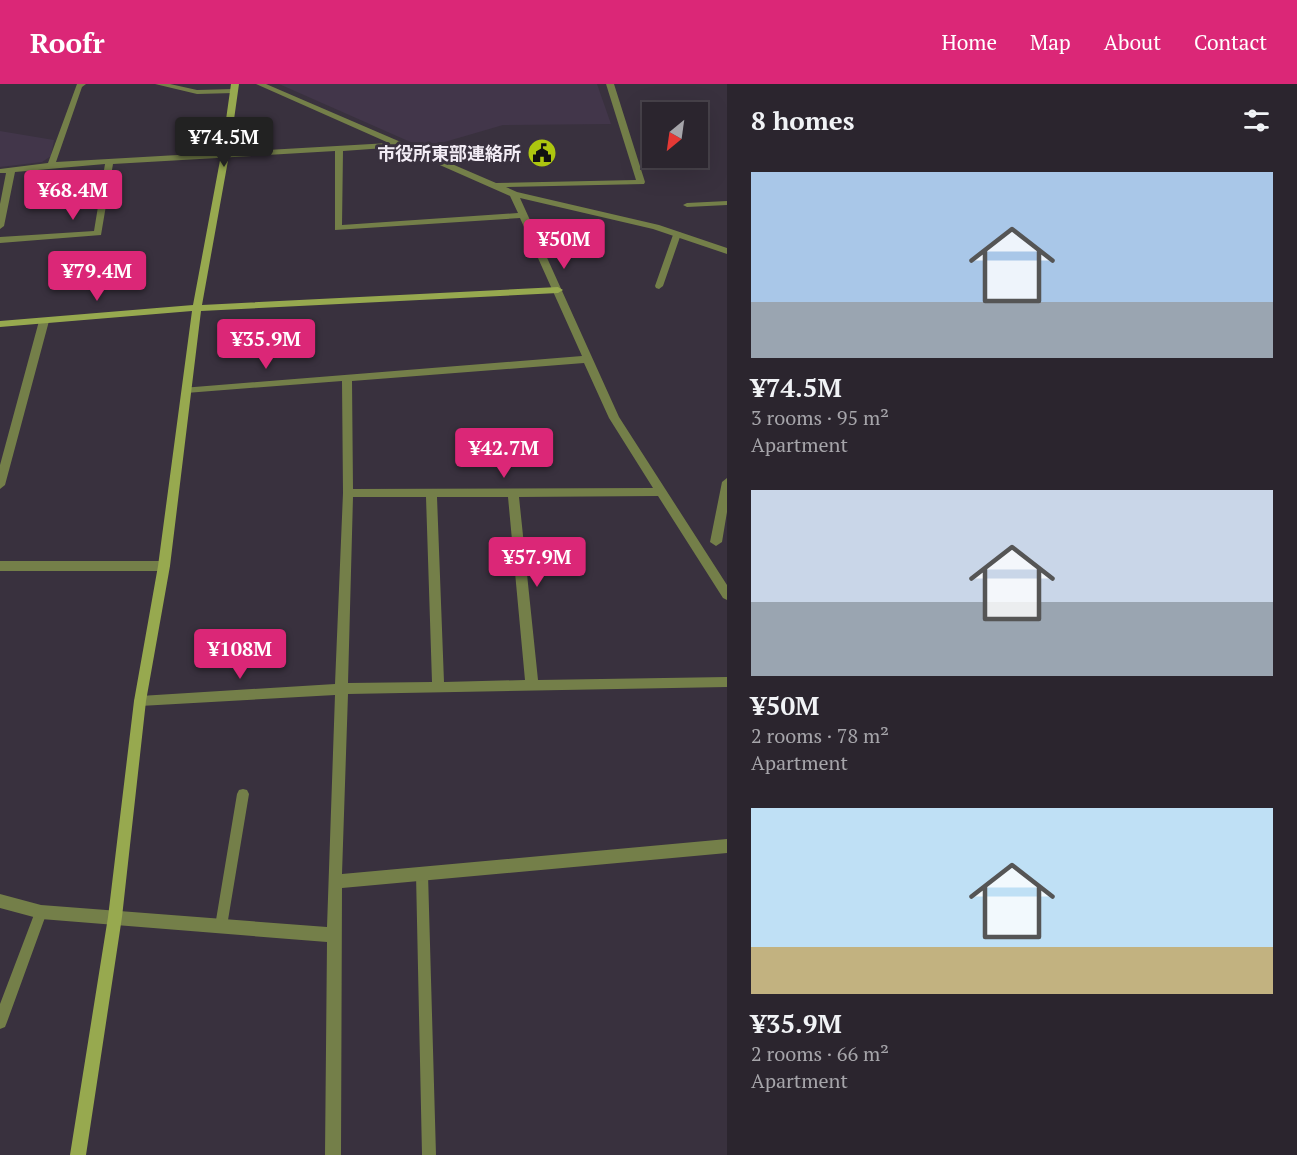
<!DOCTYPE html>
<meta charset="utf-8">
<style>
body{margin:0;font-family:"PT Serif","Noto Sans JP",serif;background:#332d36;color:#f1f3f6;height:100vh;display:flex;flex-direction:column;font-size:22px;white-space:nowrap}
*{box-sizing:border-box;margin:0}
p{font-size:20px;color:#a6a5aa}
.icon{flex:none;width:33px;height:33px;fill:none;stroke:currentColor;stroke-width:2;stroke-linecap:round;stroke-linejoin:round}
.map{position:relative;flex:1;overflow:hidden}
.panel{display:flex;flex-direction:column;background:#2b252e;width:570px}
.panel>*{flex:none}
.needle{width:39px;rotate:209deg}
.controls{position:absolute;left:642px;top:18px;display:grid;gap:12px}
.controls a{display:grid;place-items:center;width:66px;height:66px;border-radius:0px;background:#2b252e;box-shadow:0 6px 24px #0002,0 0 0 2px #47424a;font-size:30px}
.price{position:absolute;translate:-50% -51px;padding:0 14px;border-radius:6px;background:#db2777;color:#fff;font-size:20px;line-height:39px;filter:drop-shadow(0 2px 3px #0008)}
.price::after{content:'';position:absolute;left:50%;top:36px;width:18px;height:14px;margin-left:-9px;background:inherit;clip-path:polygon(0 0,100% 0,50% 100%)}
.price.current{background:#222;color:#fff}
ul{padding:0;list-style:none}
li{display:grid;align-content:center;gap:12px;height:318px;padding:0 24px}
li span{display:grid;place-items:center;height:186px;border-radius:0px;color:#555}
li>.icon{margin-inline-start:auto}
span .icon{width:108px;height:108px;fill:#fffc;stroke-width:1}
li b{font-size:26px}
h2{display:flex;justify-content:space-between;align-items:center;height:72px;padding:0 24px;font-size:26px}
header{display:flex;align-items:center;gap:36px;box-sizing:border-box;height:84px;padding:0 30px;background:#db2777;color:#fff}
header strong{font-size:28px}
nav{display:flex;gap:33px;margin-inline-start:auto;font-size:21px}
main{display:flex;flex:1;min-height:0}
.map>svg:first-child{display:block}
.built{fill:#42364a}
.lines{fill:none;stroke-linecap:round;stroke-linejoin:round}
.lane{fill:#747f49;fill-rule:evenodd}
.street{fill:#747f49;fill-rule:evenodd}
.secondary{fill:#97a94f;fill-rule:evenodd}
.labels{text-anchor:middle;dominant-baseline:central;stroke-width:6;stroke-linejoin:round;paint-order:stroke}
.far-poi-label{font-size:18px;font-weight:bold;fill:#f2ecf5;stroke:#39313e;text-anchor:end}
</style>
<header>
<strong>Roofr</strong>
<nav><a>Home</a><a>Map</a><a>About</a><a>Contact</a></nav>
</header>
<main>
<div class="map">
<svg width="727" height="1071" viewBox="0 0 727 1071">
<rect width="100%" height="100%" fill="#39313e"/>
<path class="built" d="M279 0H597L611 40 503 41 424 64Z
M0 47 54 56 51 72 42 78 0 83Z"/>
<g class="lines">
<path class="lane" d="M727 117V121L687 123 683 121 687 119Z
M674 148H680L681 150 663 202 659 205 656 204 655 202Z
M243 705 247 706 249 710 227 842 225 846 221 848 217 846 215 842 237 710 239 706Z
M422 784 426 786 428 790 436 1071H422L416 790 418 786Z
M41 822 45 824 47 828 7 938 5 943 0 945V920L35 828 37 824Z"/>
<path class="street" d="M77 0H86L82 3 56 78 389 59 256 0H266L496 99 636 96 606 0H614L645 98 644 100 506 103 517 108 659 141 727 164V170L653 145 520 114 619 333 727 501V516L723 514 658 412 519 413 538 596 727 593V603L348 610 342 790 727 755V769L342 804 341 1071H325L327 858 41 835 0 824V810L41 821 327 843 335 611 140 622 136 621 134 617 136 613 140 612 335 600 343 409 342 297 186 309 182 308V304L582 272 520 134 335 146V67L113 80 101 151 0 159V153L94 147 105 80 15 88 4 142 0 145V120L6 89H0V85L48 79ZM399 63 510 112 518 129 342 141 343 67ZM584 279 609 334 653 404 353 405 352 297ZM353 413H426L432 598 348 599ZM437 413H508L525 596 444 598Z
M155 0H170L197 6 234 5 238 7 234 9 197 10Z
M44 234 49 237 5 401 0 405V381L39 237Z
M727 394V428L722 458 716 462 710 458 722 398Z
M0 477H164L170 482 164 487H0Z"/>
<path class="secondary" d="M231 0H239L229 71 202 221 558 203 563 206 558 209 201 227 170 482 146 617 122 833 86 1071H70L108 833 134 617 158 482 192 227 0 243V237L193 221 221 71Z"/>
</g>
<defs>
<g id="civic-disc" transform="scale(1.5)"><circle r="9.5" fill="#adc60f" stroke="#39313e"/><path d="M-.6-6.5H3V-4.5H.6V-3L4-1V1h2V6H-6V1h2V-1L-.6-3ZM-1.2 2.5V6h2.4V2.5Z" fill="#111"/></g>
</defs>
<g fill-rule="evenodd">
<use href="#civic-disc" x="542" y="69"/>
</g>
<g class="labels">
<g class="far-poi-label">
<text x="521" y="69">市役所東部連絡所</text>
</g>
</g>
</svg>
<div class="controls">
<a><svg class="needle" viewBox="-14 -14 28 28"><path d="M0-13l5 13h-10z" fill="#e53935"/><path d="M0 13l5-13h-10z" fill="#a6a5aa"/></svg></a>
</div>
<b class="price current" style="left:224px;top:84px">¥74.5M</b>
<b class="price" style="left:73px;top:137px">¥68.4M</b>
<b class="price" style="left:564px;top:186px">¥50M</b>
<b class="price" style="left:97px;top:218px">¥79.4M</b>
<b class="price" style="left:266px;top:286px">¥35.9M</b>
<b class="price" style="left:504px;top:395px">¥42.7M</b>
<b class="price" style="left:537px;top:504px">¥57.9M</b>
<b class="price" style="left:240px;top:596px">¥108M</b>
</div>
<section class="panel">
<h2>8 homes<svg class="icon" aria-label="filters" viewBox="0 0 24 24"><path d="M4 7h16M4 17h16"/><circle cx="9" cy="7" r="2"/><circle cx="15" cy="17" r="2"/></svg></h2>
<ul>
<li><span style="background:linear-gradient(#a9c7e8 70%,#9aa5b1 0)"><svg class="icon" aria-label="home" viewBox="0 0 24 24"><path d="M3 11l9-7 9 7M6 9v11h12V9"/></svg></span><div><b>¥74.5M</b><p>3 rooms · 95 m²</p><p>Apartment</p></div></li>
<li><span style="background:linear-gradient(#c9d6e8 60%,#9aa5b1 0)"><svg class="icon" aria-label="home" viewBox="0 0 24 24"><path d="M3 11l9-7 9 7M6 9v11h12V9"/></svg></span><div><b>¥50M</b><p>2 rooms · 78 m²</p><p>Apartment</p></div></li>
<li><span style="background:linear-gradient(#bfe0f5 75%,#c2b280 0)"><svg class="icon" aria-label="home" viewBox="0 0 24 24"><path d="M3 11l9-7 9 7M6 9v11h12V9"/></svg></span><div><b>¥35.9M</b><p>2 rooms · 66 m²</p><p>Apartment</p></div></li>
</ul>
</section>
</main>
